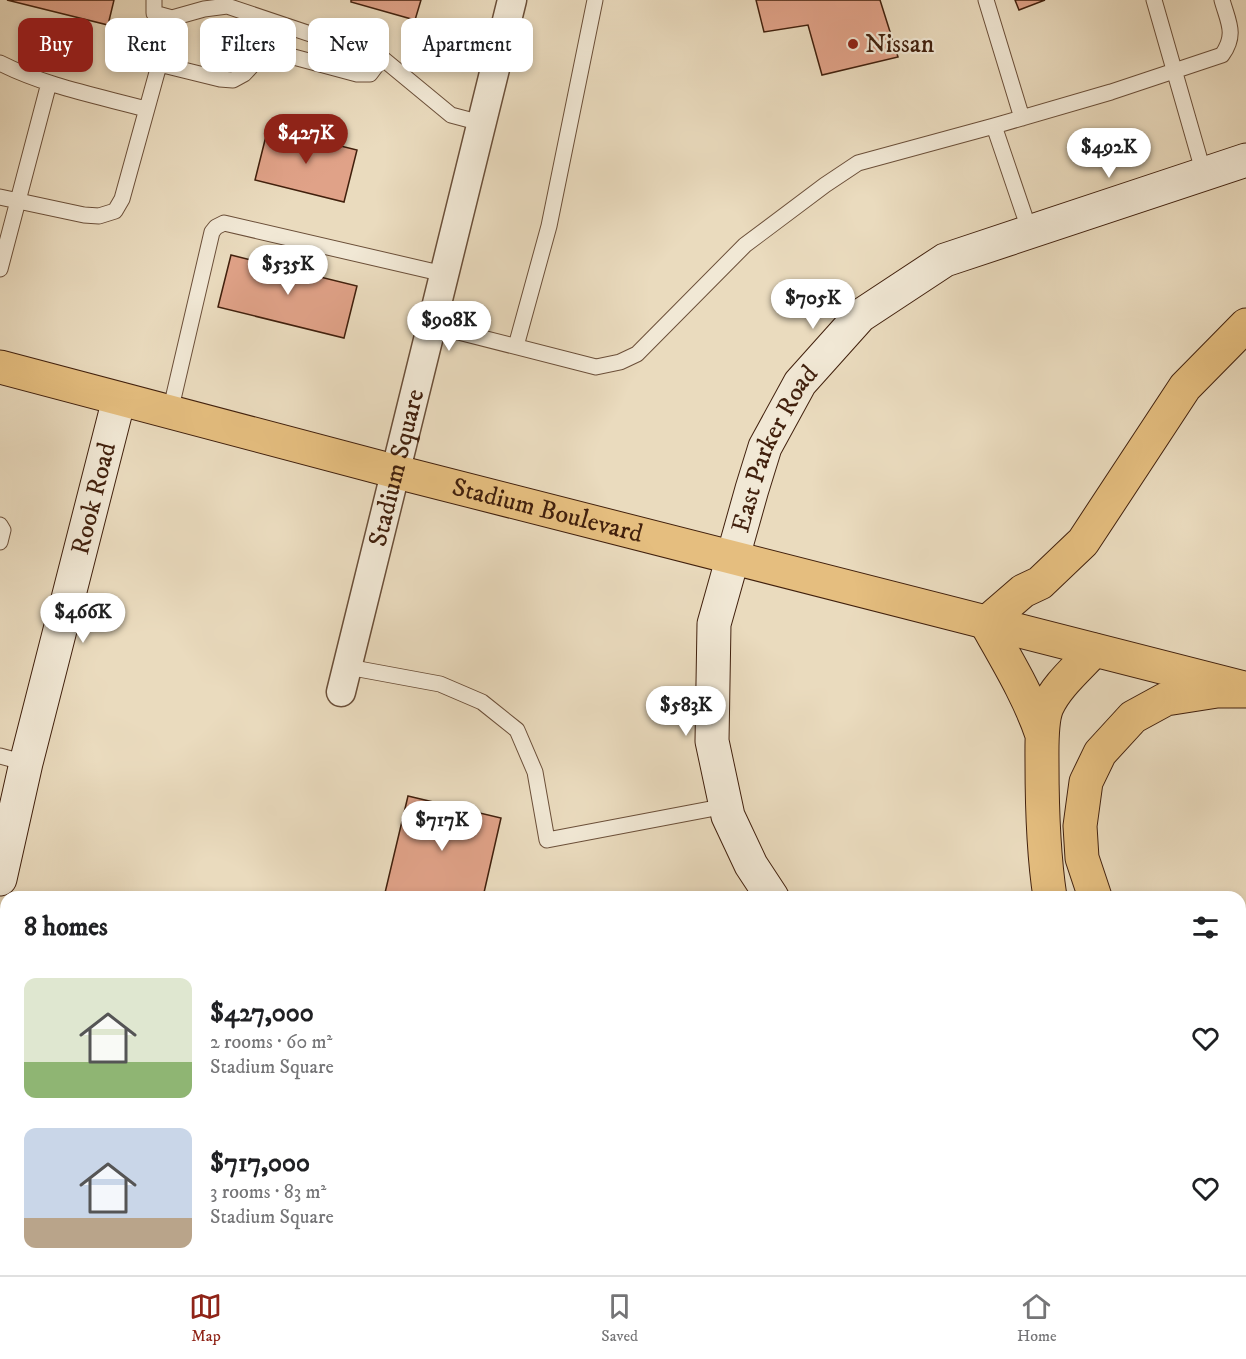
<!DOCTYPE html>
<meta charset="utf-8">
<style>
body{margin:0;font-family:"IM FELL DW Pica",serif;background:#f6f6f6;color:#202124;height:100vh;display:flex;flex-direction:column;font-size:22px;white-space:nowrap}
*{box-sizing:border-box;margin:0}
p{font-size:20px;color:#757577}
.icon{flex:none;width:33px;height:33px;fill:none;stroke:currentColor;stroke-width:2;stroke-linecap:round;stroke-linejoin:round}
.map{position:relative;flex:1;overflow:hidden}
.panel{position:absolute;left:0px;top:891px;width:1246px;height:384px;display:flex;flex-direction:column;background:#fff;border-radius:18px 18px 0 0;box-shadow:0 3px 9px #0003}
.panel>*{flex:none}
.hud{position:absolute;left:18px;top:18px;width:600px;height:54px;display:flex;gap:12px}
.price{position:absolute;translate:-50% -51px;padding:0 14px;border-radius:21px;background:#fff;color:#222;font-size:20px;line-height:39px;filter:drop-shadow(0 2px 3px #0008)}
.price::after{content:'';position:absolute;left:50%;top:36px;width:18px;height:14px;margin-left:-9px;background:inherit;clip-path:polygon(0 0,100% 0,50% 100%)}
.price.active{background:#8f2418;color:#fff}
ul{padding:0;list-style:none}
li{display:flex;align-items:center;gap:18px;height:150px;padding:0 24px}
li span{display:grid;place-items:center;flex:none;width:168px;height:120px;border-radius:12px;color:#555}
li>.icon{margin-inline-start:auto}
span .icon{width:72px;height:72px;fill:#fffc;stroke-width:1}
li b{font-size:26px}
h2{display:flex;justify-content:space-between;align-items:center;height:72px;padding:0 24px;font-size:26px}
.chip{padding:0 21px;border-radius:12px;background:#fff;box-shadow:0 3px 9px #0003;font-size:21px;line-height:54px}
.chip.active{background:#8f2418;color:#fff}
.tab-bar{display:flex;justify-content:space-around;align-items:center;height:84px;border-top:2px solid #e0e0e0;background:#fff;font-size:16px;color:#757577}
.tab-bar a{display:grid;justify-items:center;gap:3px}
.tab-bar .active{color:#8f2418}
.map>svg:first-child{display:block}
.building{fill:#e0a288;stroke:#41200d;stroke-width:1.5}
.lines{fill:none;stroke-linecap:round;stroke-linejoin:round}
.lane-casing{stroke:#6b4f39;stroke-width:17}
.street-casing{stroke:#6b4f39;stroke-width:31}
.secondary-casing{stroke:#41200d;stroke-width:35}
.primary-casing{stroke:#41200d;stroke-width:35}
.highway-casing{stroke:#41200d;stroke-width:35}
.lane{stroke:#f1e8d5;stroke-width:15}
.street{stroke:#f1e8d5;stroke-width:28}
.secondary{stroke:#f1e8d5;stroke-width:33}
.primary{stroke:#e5be7f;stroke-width:33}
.highway{stroke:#e5be7f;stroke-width:33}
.poi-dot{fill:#8f2418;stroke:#f1e8d5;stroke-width:2}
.labels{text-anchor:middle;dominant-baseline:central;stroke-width:4.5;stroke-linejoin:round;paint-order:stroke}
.poi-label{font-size:26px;fill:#41200d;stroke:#f1e8d5;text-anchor:start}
.street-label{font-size:26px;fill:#41200d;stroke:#f1e8d5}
</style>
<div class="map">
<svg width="1246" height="1275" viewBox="0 0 1246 1275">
<rect width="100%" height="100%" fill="#eadbbe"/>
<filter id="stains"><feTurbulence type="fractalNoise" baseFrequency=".00333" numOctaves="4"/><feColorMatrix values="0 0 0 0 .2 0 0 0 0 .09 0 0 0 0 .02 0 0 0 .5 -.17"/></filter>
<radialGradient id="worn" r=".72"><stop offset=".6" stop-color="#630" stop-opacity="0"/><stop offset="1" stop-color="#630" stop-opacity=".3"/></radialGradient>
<path class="building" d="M7 0H114L108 25Z
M351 0H421L415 20 351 2Z
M756 0H880L898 57 822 75 808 25 764 32Z
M1015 0H1045L1019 10Z
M268 128 357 150 344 202 255 180Z
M231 255 357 286 344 338 218 307Z
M408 796 501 818 483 897H384Z"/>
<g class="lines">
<g class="lane-casing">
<path id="lane" d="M154 0V13L172 18 204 9 227 6 382 58 451 115 481 123
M986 0 1022 118
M1154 0 1204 174
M0 63C45 86 98 96 146 109
M159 64 220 79 233 80 244 74 259 58 275 52 357 74H370L382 58
M994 126 1030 232
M0 197 84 215 99 216 115 211 122 199 172 18
M0 269 49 83
M431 325 596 367 620 362 637 354 745 245 825 185 858 163 994 126 1111 92 1222 55C1237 34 1228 22 1222 0
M516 346 549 226 595 0
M170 412 212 232 216 227 224 223 444 274
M0 525 3 530 0 542
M348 667 440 684 482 702 517 730 535 772 547 840 726 806
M0 756 26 763
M946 1275 950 1271 971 1272 973 1275"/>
</g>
<g class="street-casing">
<g id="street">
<path id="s1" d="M341 692 512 0"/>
</g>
</g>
<g class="secondary-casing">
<g id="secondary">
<path id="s2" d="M0 879 26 763 119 399"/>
<path id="s3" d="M772 897 751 865 728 816 712 741 714 624 752 489 765 447 800 383 860 316 945 260 1246 160"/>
<path d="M1115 1269 1120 1275"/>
</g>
</g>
<g class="primary-casing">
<g id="primary">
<path id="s4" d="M0 367 397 472 1244 688"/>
</g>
</g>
<g class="highway-casing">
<path id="highway" d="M1042 735C1029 696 1006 659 986 623L1023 591 1040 583 1083 542 1185 387 1246 325
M1050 897C1043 852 1042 808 1042 763 1042 748 1041 721 1047 707 1057 685 1078 668 1094 650
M1095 897 1082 858 1080 826 1086 782 1100 753 1133 717 1166 699 1217 691H1246
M1240 1075 1246 1077
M1214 1269 1217 1275"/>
</g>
<use href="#lane" class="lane"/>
<use href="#street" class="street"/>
<use href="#secondary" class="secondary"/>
<use href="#primary" class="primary"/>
<use href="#highway" class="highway"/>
</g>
<circle class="poi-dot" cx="853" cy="44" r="6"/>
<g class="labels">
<g class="poi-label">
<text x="865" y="44">Nissan</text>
</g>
<g class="street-label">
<text stroke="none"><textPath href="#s3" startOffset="472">East Parker Road</textPath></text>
<text stroke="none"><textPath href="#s1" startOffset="231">Stadium Square</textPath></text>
<text stroke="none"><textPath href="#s2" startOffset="392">Rook Road</textPath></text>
<text stroke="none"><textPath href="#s4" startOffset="566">Stadium Boulevard</textPath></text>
</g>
</g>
<rect width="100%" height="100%" filter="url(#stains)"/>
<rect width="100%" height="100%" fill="url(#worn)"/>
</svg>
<b class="price active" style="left:306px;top:165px">$427K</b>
<b class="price" style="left:1109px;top:179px">$492K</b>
<b class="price" style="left:288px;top:296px">$535K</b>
<b class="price" style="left:813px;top:330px">$705K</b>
<b class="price" style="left:449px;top:352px">$908K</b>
<b class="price" style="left:83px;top:644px">$466K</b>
<b class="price" style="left:686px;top:737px">$583K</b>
<b class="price" style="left:442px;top:852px">$717K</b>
<div class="hud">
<a class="chip active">Buy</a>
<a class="chip">Rent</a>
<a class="chip">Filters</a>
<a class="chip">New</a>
<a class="chip">Apartment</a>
</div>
<section class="panel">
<h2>8 homes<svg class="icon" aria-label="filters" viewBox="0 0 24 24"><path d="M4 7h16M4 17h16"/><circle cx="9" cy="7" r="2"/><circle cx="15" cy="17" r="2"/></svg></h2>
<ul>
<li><span style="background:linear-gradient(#dfe7d0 70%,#8fb573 0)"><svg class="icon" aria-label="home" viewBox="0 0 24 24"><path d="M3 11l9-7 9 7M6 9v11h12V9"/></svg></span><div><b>$427,000</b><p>2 rooms · 60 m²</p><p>Stadium Square</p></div><svg class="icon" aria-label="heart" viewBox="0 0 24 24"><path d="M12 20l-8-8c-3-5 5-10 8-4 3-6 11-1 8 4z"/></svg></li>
<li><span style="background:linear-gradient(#c9d6e8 75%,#b9a48a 0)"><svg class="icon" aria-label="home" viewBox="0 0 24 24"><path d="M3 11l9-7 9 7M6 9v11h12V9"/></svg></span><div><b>$717,000</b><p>3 rooms · 83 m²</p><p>Stadium Square</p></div><svg class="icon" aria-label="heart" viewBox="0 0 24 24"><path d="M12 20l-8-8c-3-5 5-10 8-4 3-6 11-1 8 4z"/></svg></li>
</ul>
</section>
</div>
<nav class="tab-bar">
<a class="active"><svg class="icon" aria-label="map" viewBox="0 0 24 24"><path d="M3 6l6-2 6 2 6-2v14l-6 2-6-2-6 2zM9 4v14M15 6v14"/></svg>Map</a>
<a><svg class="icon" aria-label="saved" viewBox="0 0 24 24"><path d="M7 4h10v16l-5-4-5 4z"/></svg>Saved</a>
<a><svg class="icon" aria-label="home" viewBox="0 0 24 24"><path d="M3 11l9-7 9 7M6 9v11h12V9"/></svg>Home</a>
</nav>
